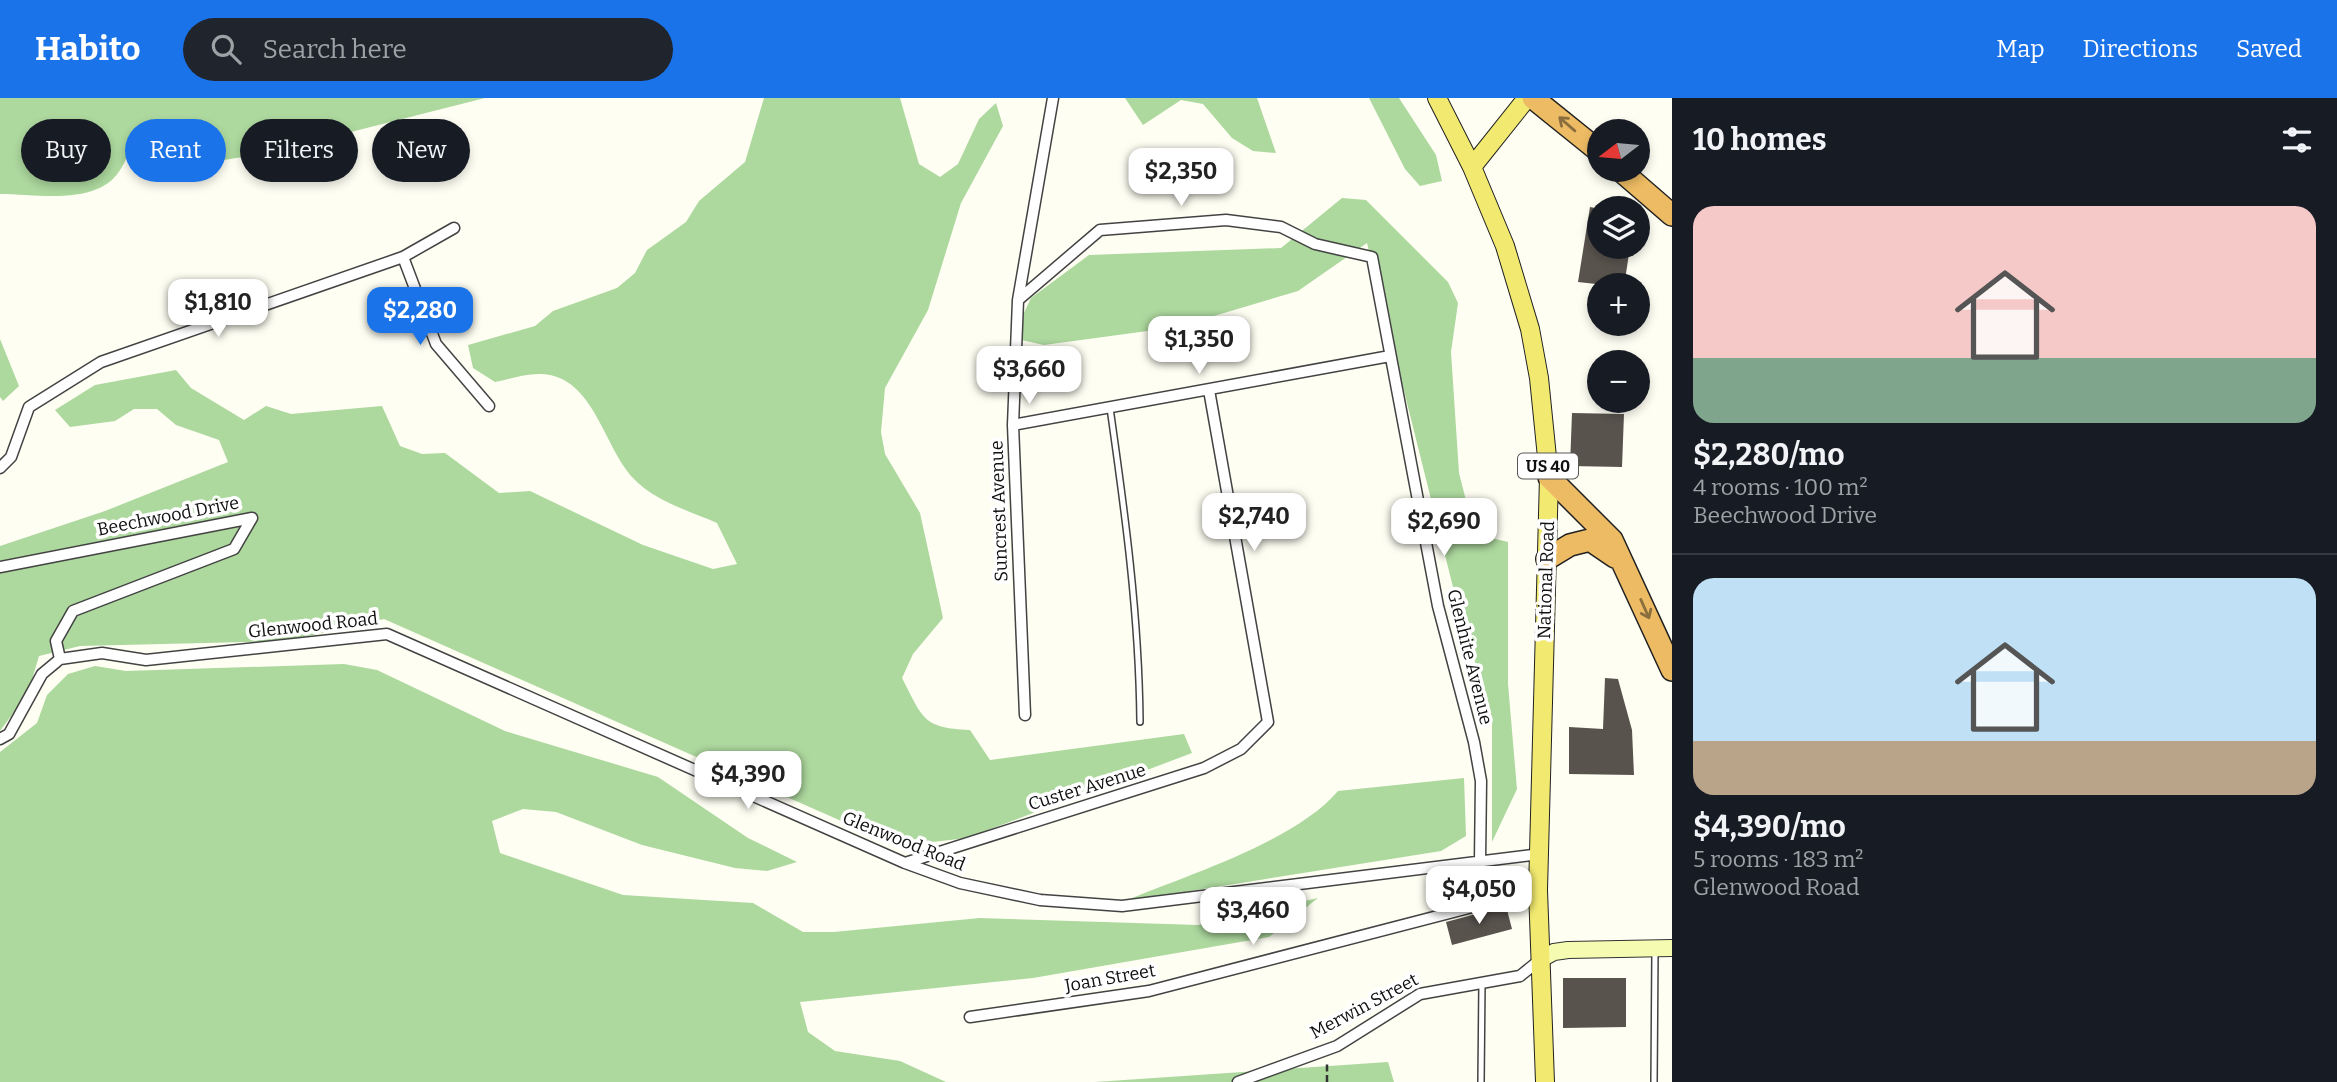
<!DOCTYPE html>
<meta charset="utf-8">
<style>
body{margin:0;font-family:Bitter,serif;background:#20242c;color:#f1f3f6;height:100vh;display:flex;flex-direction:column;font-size:26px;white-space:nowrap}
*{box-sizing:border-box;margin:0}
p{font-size:23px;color:#9ea1a6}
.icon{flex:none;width:38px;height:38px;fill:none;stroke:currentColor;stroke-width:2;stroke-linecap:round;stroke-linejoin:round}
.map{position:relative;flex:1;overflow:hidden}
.panel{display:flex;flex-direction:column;background:#171b24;width:665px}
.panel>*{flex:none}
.guide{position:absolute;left:21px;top:21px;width:665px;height:63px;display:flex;gap:14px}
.needle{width:46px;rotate:254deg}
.tools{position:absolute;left:1587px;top:21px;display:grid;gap:14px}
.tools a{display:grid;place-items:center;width:63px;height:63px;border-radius:50%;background:#171b24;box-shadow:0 4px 10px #0003;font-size:35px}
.price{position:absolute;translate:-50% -60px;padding:0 16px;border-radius:14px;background:#fff;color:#222;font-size:23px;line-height:46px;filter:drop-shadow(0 2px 4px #0008)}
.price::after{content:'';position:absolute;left:50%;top:42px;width:21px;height:16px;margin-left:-10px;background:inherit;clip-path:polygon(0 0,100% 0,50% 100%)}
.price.on{background:#1a73e8;color:#fff}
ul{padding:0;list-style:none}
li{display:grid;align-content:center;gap:14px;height:371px;padding:0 21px}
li+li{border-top:2px solid #363941}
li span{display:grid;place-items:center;height:217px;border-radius:21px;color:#555}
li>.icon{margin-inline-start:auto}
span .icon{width:126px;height:126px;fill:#fffc;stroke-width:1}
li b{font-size:30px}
h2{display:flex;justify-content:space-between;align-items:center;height:84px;padding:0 21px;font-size:30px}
.tag{padding:0 24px;border-radius:32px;background:#171b24;box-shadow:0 4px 10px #0003;font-size:24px;line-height:63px}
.tag.on{background:#1a73e8;color:#fff}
header{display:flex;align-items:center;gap:42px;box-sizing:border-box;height:98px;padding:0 35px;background:#1a73e8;color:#fff}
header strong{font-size:33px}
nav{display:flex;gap:38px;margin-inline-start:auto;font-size:24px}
.search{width:490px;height:63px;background:#20242c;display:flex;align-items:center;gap:18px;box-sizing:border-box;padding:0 24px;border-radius:38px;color:#9ea1a6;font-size:26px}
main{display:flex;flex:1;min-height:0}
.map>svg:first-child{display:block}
.forest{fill:#add89e}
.building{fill:#58534d}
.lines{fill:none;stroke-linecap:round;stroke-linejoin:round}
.lane-casing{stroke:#434343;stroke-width:8}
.street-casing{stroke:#434343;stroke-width:13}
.secondary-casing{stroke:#323232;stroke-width:18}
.primary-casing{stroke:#212121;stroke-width:20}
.highway-casing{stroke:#212121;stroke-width:24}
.path{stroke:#323232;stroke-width:2.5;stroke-dasharray:7 3.5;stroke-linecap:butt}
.lane{stroke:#fff;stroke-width:5}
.street{stroke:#fff;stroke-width:10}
.secondary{stroke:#f6fbb2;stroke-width:16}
.primary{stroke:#f2ea70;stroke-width:18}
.highway{stroke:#edbb63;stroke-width:21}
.oneway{stroke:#8a6e3e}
.labels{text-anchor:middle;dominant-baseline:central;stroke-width:7;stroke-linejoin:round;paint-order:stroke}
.shield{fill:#fff;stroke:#585858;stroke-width:2}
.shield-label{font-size:16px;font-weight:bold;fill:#101010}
.street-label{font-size:18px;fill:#101010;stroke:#fff}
</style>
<header>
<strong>Habito</strong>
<div class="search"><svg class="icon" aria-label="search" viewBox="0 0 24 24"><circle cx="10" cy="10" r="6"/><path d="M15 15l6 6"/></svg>Search here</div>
<nav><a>Map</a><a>Directions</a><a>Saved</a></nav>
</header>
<main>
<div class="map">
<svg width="1672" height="984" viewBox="0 0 1672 984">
<rect width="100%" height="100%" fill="#fefef3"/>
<path class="forest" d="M0 0H485L272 54 212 64 185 26C114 24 141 74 97 91 68 103 30 96 0 96Z
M764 0H900L919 66 940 79 958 66 979 21 996 5 1003 28 961 105 928 212 885 290 881 334 885 356 920 415 943 520 913 556 902 580C923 620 922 630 970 632L990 662 1184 636 1192 655 967 740 898 748 384 521 286 543 80 548 39 558 28 595 0 633V448L105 413 228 364 219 342 176 327 157 311H134L115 323 70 329 55 312 95 287 176 272 191 290 244 322 266 308 291 316 382 308 400 348 422 356 445 355 499 395 530 393 643 447 713 471 737 466 717 425C690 413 654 403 633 380 603 348 594 279 542 276 527 275 509 281 495 284L473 270 468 247 535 228 553 213 617 190 635 175 647 152 686 124 699 103 745 64Z
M1125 0H1257L1276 55 1253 53 1232 40 1203 6 1181 2 1143 27Z
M1369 0H1399L1436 57 1442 83 1420 88 1405 71Z
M1342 100 1366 102 1448 184 1458 205 1451 254 1459 375 1471 422 1487 439 1508 444V586L1517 691 1492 744V620L1456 501 1367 145 1298 193 1177 229 1044 247 1021 242 1022 219 1031 200 1089 157 1281 150Z
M0 241 19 288 3 303 0 299Z
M344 566 377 572 505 633 658 679 748 740 797 764 767 773 735 770 642 747 556 714 523 711 492 723 500 755 623 797 753 805 803 834H834L980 820 1198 827 1318 800 1269 839 1033 880 800 904 808 934 835 953 900 963 946 984H0V654L37 625 47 597 68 576 95 568 126 573Z
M1464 680 1466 738 1441 753 1122 804C1184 778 1295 744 1338 693Z
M1388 964 1394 984H1095Z"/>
<path class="building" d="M1590 109 1600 111V149H1630L1625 182 1607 179 1605 187 1578 184Z
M1572 315 1624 316 1622 369 1570 368Z
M1605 580 1618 581 1632 632 1634 677 1569 676V629L1603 631Z
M1506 808 1512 831 1452 847 1446 824Z
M1563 880H1626V929L1563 930Z"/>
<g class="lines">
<g class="lane-casing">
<path id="lane" d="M1110 310C1125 415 1139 517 1140 624
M1481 984 1482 884
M1654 984 1655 853"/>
</g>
<g class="street-casing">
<path id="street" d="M403 159 436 246 489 308
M1018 202 1100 132 1226 122 1281 129 1315 146 1372 159 1438 508 1474 644 1481 683 1480 763
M1013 327 1390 258
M0 370 11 359 29 309 101 264 403 159 454 130
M0 469 252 420 234 451 73 513 56 543 60 561
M1025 617 1013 327 1018 202 1053 0
M0 641 9 636 42 576 60 561 102 555 146 562 387 536 905 765 960 785 1040 802 1122 808 1540 756
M905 765 1204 670 1241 651 1268 624 1209 292
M970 919 1149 893 1538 792
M1238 984 1337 948 1420 896 1520 878 1541 861"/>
</g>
<g class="secondary-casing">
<path id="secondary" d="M1541 861 1554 854 1568 852 1672 850"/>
</g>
<g class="primary-casing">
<path id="primary" d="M1437 0 1472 69 1505 148 1530 231 1539 280 1549 379 1538 792 1545 984
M1472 69 1527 0"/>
</g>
<g class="highway-casing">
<path id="highway" d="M1533 0 1600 54
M1620 72 1672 117
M1549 379 1612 442 1672 572
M1547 461 1570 447 1590 442 1615 459"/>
</g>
<path class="path" d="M1327 984V963"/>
<use href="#lane" class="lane"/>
<use href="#street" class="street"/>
<use href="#secondary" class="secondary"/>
<use href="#primary" class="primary"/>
<use href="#highway" class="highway"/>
</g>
<defs><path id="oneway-shaft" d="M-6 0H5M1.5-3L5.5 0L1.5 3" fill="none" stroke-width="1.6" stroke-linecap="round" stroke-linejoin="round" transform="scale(1.75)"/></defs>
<g class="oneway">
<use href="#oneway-shaft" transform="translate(1567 26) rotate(-139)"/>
<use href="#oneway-shaft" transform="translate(1645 511) rotate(66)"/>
</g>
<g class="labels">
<rect class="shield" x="1518" y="355.5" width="60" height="25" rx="5"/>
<g class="shield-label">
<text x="1548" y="368">US 40</text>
</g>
<g class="street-label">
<text transform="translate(999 413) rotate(-92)">Suncrest Avenue</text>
<text transform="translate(168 418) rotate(-11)">Beechwood Drive</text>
<text transform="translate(1546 482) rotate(-88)">National Road</text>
<text transform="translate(313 527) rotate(-6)">Glenwood Road</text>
<text transform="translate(1470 559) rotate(76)">Glenhite Avenue</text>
<text transform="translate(1087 689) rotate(-17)">Custer Avenue</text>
<text transform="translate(904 743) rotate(22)">Glenwood Road</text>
<text transform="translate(1110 880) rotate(-10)">Joan Street</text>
<text transform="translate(1364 908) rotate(-28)">Merwin Street</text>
</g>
</g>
</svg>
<div class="tools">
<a><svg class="needle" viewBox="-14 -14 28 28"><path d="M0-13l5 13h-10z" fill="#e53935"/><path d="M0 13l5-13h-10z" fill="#9ea1a6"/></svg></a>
<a><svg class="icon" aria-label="layers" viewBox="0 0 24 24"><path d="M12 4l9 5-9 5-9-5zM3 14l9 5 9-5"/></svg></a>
<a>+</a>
<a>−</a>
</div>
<b class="price" style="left:1181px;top:110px">$2,350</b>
<b class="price" style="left:218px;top:241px">$1,810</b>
<b class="price on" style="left:420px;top:249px">$2,280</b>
<b class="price" style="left:1199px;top:278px">$1,350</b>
<b class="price" style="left:1029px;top:308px">$3,660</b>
<b class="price" style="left:1254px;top:455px">$2,740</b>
<b class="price" style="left:1444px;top:460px">$2,690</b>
<b class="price" style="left:748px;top:713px">$4,390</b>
<b class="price" style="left:1479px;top:828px">$4,050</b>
<b class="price" style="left:1253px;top:849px">$3,460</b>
<div class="guide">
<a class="tag">Buy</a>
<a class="tag on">Rent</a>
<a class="tag">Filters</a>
<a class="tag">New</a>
</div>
</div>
<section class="panel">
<h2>10 homes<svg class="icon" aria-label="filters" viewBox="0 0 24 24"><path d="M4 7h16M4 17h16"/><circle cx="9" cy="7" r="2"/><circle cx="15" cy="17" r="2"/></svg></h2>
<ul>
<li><span style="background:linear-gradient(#f6c9c9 70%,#7fa58c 0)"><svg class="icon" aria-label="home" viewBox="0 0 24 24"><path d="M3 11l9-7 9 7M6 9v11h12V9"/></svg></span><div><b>$2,280/mo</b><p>4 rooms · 100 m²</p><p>Beechwood Drive</p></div></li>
<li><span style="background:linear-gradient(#bfe0f5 75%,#b9a48a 0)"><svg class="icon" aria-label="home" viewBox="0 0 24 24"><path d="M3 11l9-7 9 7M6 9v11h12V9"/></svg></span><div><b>$4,390/mo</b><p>5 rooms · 183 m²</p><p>Glenwood Road</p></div></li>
</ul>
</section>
</main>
